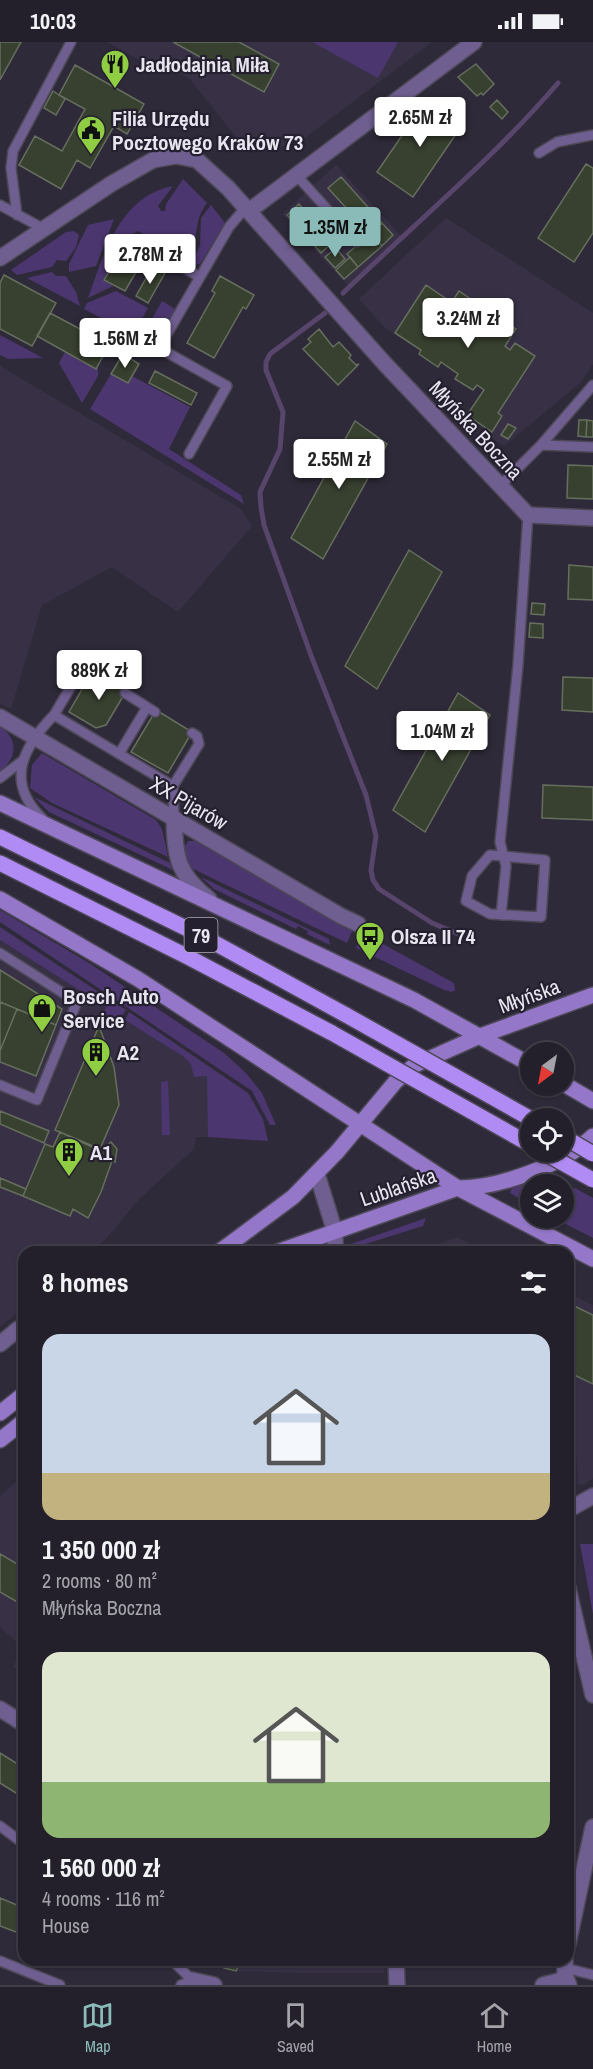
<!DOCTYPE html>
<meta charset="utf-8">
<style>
body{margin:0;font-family:"Archivo Narrow",sans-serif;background:#2f2d37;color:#f1f3f6;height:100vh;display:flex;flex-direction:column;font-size:22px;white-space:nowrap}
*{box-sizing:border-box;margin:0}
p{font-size:20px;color:#a3a3a9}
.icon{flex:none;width:33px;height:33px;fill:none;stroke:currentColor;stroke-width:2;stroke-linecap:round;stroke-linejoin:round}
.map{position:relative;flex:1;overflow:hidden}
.side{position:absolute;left:18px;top:1204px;width:556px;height:720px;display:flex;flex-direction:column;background:#23202b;border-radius:18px;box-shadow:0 2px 4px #0004,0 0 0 2px #403e47}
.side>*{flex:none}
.needle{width:39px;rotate:212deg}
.controls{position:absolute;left:520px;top:1000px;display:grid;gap:12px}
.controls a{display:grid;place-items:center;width:54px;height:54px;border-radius:50%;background:#23202b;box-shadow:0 2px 4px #0004,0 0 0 2px #403e47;font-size:30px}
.price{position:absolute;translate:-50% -51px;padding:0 14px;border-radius:6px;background:#fff;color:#222;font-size:20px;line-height:39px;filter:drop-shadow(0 2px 3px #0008)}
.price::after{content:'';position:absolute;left:50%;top:36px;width:18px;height:14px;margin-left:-9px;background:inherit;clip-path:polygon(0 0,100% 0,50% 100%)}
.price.current{background:#8bbbb9;color:#111}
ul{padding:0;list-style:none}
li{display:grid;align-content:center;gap:12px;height:318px;padding:0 24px}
li span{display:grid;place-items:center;height:186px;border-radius:18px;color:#555}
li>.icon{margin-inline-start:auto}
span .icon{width:108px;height:108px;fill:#fffc;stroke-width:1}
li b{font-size:26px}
h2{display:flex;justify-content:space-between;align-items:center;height:72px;padding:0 24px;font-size:26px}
.status{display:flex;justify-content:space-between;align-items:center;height:42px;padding:0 30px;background:#23202b;direction:ltr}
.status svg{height:16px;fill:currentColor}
.dock{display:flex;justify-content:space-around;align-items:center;height:84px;border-top:2px solid #403e47;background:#23202b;font-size:16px;color:#a3a3a9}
.dock a{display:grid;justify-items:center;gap:3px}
.dock .current{color:#8bbbb9}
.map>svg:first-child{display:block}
.built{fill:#383146}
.green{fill:#4c366f}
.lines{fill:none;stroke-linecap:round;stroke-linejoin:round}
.stream{stroke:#57456c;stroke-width:5}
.building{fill:#384030;stroke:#666f5e;stroke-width:1.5}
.lane-casing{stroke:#4d4856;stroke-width:12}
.street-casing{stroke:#4d4856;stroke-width:18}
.secondary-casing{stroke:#4d4856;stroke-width:18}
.primary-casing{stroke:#4d4856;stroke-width:18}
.lane{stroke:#6f5e90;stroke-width:9}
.street{stroke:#6f5e90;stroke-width:15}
.secondary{stroke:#9477c8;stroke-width:15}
.primary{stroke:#b18bf4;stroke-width:15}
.primary-bridge-casing{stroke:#4d4856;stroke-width:18;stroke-linecap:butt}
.primary-bridge{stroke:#b18bf4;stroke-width:15}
.labels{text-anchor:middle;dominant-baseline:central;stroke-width:4.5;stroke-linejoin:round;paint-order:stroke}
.shield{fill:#25202f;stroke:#aeaab5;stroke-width:1.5}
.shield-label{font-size:20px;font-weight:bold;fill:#e8e5ef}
.poi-label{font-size:21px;font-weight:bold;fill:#e8e5ef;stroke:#25202f;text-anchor:start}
.street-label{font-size:21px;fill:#e8e5ef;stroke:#25202f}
</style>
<div class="status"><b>10:03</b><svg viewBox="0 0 49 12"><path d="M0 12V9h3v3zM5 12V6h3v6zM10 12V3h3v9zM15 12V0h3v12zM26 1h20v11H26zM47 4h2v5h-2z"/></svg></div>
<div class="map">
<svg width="593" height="1943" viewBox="0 0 593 1943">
<rect width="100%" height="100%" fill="#2f2a39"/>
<path class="built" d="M107 0H432L306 95 277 106 240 100 190 37 152 16 148 23Z
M336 123 401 194 347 243 282 172Z
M446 176 593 271V322L580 341 504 404 489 394 492 389 467 373 484 348 477 343 473 348 455 337 458 331 441 321 438 325 419 312 421 308 385 286 359 257Z
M0 324 241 467 252 484 178 570 112 525 42 563 11 667 0 661Z
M0 898 184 1015 207 1034 210 1075 208 1095H196L194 1107 139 1157 106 1197 91 1210H24V1266L0 1285Z
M457 1195 487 1210H416Z
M568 1251 593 1263V1436L585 1442 578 1443 573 1364 568 1360Z
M24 1433V1632L13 1625 22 1605 0 1585V1454Z
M242 1918 383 1919 385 1929 383 1931H303L236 1929Z"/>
<path class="green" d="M312 0H398L378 36Z
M183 137 207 161C192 180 200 196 189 215L156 195 154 198 138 189 128 194 103 238 113 244 88 256C104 211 120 154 173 144L158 164 161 169H165L166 162Z
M211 163 225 181 200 222 191 223 200 203 201 176Z
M114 177 96 224 69 230V222L88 183Z
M74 189 79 193 76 205 66 219 57 218 52 225 17 233 11 228 66 190Z
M52 230 56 234H66L76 250 80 264 27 236Z
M116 249 148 266 133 293 84 267 87 261Z
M162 259 175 267 152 308H148L144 305 146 301 140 298Z
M0 293 43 316 8 317 0 313Z
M65 310 96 327 98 325V334L82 361 59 321Z
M111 332 128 341 132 334 190 365 169 407 241 453 244 462 90 367Z
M0 685C19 696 17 717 0 729Z
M42 711 156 778 162 787 168 815 52 761 30 746 32 723Z
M34 755 170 821 173 828 49 770Z
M188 799H195L347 887 349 883 354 885 347 901 191 826 183 808Z
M201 835 329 897 330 903 307 892 308 889 298 884 296 887 214 847Z
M0 868 89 921 224 1011 246 1031 262 1051 276 1083H270L252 1049 0 880Z
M0 885 126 968 121 975 114 978 104 971 106 965 0 898Z
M363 891 454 941 455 948 452 950 444 948 356 906Z
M129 970 248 1051 263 1077 268 1099 208 1095 207 1034 194 1035 191 1022 184 1015 125 978Z
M168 1039 170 1093H162L161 1040Z
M549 1131 558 1136 547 1143H531V1154L524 1159 510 1151 512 1145Z
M575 1146 593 1156V1196L554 1176H564V1154Z
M426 1176 423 1184 343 1209 348 1203Z
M580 1502H593V1572Z"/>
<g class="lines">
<path class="stream" d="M343 251C415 181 493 117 558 41
M325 271 270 312 266 320V328L283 370 280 407 260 450 261 465 264 483 312 616 366 753 376 794 371 828 373 838 379 847 432 881 473 898"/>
</g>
<path class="building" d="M0 0H21L0 38Z
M173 0H239L279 22 264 50Z
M476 22 494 42 483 53 481 51 477 54 458 35Z
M75 23 144 62 127 92 114 84 90 126 77 118 61 147 19 123 35 94 62 109 85 67 59 53Z
M53 49 65 57 56 73 44 66Z
M427 57 463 82 413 155 377 130Z
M497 58 508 70 502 77 490 65Z
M586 122 593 126V191L574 220 538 196Z
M341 135 382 181 370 192 328 146Z
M299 162 333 200 321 211 287 173Z
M382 181 393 193 382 204 371 191Z
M371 191 382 204 358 225 347 212Z
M129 195 150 206 125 249 104 238Z
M336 206 345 217 335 226 325 215Z
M350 215 358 225 344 237 336 228Z
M153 224 165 231 148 261 136 254Z
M4 233 56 261 32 304 0 287V241Z
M220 234 254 253 246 267 243 265 214 316 187 301 215 251 212 249Z
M426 243 445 256 441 262 448 266 459 249 478 262 473 269 492 281 496 274 516 287 505 304 510 308 515 301 535 314 498 371 502 374 492 390 467 373 484 348 477 343 473 348 455 337 458 332 441 320 438 325 419 312 421 308 395 291Z
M50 271 95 295 99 288 113 296 96 327 37 294Z
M319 287 333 305 339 300 351 313 349 316 356 323 359 322 338 343 303 307 311 300 308 297Z
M123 312 139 322 128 341 111 332Z
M155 329 197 351 191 363 149 341Z
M579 378H587L586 395 578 394Z
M587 378 593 379V395H586Z
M355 379 387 402 323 517 291 496Z
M508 382 516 386 508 397 501 393Z
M568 423 593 424V457L567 456Z
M409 508 442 530 377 647 345 624Z
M569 523 593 525V558L568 557Z
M532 561 545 562 544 573 531 572Z
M530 581 543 582V596L529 595Z
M102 630 128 646 106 683 96 686 69 670 88 637 96 641Z
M563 635 593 636V670L562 668Z
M458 651 490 673 425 790 393 768Z
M156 668 192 690 168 731 131 710Z
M543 743 593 745V778L542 776Z
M0 928 62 967 56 983 0 960Z
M0 960 17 967 0 1009Z
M17 967 56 983 36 1034 0 1020V1009Z
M99 984 114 1025 119 1063 100 1107 55 1088Z
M0 1069 49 1089 44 1101 0 1082Z
M60 1090 101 1109 111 1100 117 1107 115 1120 112 1119 101 1150 88 1176 73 1167 70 1174 23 1154 45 1102 53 1105Z
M0 1136 26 1147 23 1154 0 1145Z
M568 1261 593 1273V1342L568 1330Z
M0 1512 24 1526V1564L0 1550Z
M0 1711 24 1726V1756L0 1741Z
M0 1856 24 1866V1893L0 1884Z
M227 1918H240L241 1919 236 1929 224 1926Z
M320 1918H367L364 1923H326Z"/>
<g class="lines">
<g class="lane-casing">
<path id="lane" d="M539 111 557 100 593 93
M298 135 357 200
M0 163 44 187
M17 173 11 126 13 109 71 0
M157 211 200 235
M541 403 593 405
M189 412 227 344 159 306 229 185 246 165
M500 444 541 403 593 343
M125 651 147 665
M54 673 82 626 98 636
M119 712 147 665 155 670
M0 736 22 719
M173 744 199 702 197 694 192 691
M43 777C4 740 23 705 54 673L173 744 174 776
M490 813 545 818 541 875 490 872 466 859 472 834Z
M501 873 506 824 500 800 518 623 528 473
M0 911 77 960 37 1058 0 1043
M0 1784 24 1802
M172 1918 192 1938 181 1943
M0 1919 60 1943
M565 1926 593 1933"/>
</g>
<g class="street-casing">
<path id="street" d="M249 169 474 0
M0 216 111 142 153 118 176 114 197 118 228 146 385 322 528 473 593 476
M0 675 341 874 358 882
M174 776C175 815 177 832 209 857
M317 1132 335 1190V1210
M0 1302 18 1287
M568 1468 593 1454
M568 1546 593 1653
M0 1667 24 1682
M568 1902 593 1785
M396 1918 397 1943
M565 1918V1933L569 1943
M192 1938 214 1943
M543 1943 566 1937"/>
</g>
<g class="secondary-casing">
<path id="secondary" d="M0 761 414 958 531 1023
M0 857 138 937 458 1146 593 1217
M564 1042 593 1059
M219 1210 293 1155 337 1110 396 1039 415 1023 480 994 593 953
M277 1210 458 1146C499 1146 563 1123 593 1094
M0 1371 24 1352
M0 1398 24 1379"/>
</g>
<g class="primary-casing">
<path id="primary" d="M0 795 202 894 346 973
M0 821 188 915 332 991"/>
</g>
<use href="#lane" class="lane"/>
<use href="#street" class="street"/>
<use href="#secondary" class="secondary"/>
<use href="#primary" class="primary"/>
<g class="primary-bridge-casing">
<path id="primary-bridge" d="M346 973 531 1077
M332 991 531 1103
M564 1095 593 1112
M543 1110 593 1138"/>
</g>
<use href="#primary-bridge" class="primary-bridge"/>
</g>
<defs>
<g id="restaurant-pin" transform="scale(1.5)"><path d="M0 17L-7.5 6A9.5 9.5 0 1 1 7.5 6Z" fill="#8fcd42" stroke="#25202f"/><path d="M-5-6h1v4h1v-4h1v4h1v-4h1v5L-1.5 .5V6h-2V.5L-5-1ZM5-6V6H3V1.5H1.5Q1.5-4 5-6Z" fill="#111"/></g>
<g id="civic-pin" transform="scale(1.5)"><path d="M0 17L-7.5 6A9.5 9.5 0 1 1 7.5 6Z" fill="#8fcd42" stroke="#25202f"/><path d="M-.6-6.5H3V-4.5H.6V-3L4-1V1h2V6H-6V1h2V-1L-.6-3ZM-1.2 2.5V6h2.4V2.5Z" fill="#111"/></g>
<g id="bus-pin" transform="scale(1.5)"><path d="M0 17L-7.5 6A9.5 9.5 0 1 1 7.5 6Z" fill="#8fcd42" stroke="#25202f"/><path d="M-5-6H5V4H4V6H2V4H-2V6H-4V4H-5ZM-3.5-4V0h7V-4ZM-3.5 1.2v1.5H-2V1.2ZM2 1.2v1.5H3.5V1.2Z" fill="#111"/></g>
<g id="shop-pin" transform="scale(1.5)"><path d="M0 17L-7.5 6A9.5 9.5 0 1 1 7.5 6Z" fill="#8fcd42" stroke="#25202f"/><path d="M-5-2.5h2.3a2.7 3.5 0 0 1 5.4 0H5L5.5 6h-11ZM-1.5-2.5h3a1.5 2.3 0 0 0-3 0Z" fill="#111"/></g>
<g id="building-pin" transform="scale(1.5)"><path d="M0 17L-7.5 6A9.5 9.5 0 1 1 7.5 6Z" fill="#8fcd42" stroke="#25202f"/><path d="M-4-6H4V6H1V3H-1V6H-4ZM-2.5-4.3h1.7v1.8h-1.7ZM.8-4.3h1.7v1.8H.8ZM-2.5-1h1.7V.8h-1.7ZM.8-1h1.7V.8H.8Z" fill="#111"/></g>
</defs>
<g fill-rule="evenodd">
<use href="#restaurant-pin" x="115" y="22"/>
<use href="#civic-pin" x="91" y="88"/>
<use href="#bus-pin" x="370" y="894"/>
<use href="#shop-pin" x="42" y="966"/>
<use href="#building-pin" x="96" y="1010"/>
<use href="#building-pin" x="69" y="1110"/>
</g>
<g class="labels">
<rect class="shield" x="184.5" y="876" width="33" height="34" rx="4.5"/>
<g class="shield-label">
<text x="201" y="893">79</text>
</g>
<g class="poi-label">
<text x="136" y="22">Jadłodajnia Miła</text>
<text x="112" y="76">Filia Urzędu<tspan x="112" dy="24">Pocztowego Kraków 73</tspan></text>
<text x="391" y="894">Olsza II 74</text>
<text x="63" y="954">Bosch Auto<tspan x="63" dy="24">Service</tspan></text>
<text x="117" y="1010">A2</text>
<text x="90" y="1110">A1</text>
</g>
<g class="street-label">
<text transform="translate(476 388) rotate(47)">Młyńska Boczna</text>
<text transform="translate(189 761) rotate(30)">XX Pijarów</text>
<text transform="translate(529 954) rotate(-20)">Młyńska</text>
<text transform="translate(398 1145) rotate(-19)">Lublańska</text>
</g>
</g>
</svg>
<div class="controls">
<a><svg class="needle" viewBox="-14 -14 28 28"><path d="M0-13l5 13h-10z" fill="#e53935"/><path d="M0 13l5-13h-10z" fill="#a3a3a9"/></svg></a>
<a><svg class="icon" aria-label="locate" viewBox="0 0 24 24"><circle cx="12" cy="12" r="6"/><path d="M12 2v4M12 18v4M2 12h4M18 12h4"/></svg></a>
<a><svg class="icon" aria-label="layers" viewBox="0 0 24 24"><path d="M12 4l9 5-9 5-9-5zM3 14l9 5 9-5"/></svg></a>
</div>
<b class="price" style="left:420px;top:106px">2.65M zł</b>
<b class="price current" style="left:335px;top:216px">1.35M zł</b>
<b class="price" style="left:150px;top:243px">2.78M zł</b>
<b class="price" style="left:468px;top:307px">3.24M zł</b>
<b class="price" style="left:125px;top:327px">1.56M zł</b>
<b class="price" style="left:339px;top:448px">2.55M zł</b>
<b class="price" style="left:99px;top:659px">889K zł</b>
<b class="price" style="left:442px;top:720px">1.04M zł</b>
<section class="side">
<h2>8 homes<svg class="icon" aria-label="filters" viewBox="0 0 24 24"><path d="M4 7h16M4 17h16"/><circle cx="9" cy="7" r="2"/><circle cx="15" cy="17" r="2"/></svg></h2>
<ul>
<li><span style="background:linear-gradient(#c9d6e8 75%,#c2b280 0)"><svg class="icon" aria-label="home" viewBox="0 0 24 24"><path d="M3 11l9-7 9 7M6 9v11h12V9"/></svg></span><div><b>1 350 000 zł</b><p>2 rooms · 80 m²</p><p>Młyńska Boczna</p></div></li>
<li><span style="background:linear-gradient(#dfe7d0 70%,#8fb573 0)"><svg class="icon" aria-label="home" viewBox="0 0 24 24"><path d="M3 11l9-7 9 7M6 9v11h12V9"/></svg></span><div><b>1 560 000 zł</b><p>4 rooms · 116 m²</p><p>House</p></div></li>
</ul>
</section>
</div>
<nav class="dock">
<a class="current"><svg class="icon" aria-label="map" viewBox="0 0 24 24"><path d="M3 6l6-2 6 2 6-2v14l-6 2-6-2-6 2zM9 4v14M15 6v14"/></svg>Map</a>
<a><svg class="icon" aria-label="saved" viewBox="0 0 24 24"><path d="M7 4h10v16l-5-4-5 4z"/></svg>Saved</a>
<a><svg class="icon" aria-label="home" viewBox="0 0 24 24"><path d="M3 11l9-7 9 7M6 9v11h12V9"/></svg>Home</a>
</nav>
